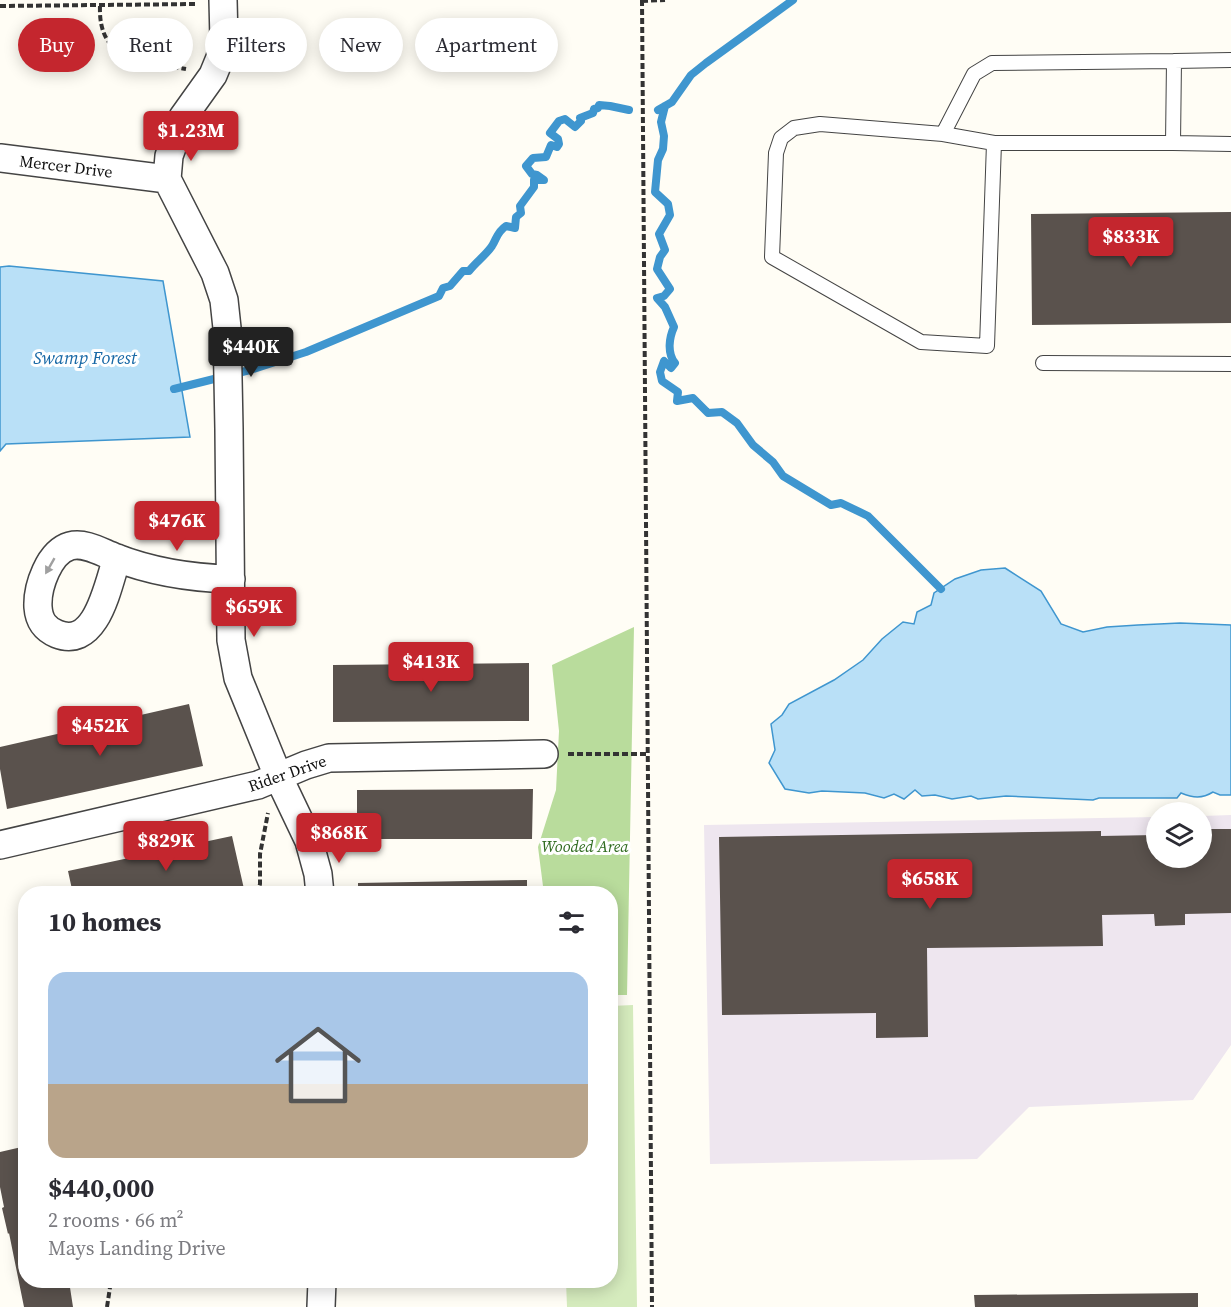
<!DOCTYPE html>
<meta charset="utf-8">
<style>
body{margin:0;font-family:"Source Serif 4",serif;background:#f7f7f7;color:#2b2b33;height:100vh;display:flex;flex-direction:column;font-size:22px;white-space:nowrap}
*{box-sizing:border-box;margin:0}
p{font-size:20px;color:#7c7c81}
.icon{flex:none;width:33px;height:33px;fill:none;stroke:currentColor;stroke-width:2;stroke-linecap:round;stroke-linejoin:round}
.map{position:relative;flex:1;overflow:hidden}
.side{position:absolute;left:18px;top:886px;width:600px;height:402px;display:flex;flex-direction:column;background:#fff;border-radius:24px;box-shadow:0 3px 15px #0003}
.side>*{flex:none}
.hud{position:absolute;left:18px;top:18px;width:600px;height:54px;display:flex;gap:12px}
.buttons{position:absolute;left:1146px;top:802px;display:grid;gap:12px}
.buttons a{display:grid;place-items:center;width:66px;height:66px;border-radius:50%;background:#fff;box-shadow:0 3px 15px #0003;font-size:30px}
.price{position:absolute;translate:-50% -51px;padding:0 14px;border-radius:6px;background:#c4262e;color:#fff;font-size:20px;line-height:39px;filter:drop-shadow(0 2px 3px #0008)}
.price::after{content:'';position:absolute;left:50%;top:36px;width:18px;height:14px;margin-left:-9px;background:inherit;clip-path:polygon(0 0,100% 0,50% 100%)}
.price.current{background:#222;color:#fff}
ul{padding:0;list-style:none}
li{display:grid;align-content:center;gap:12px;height:318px;padding:0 30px}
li+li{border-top:2px solid #e1e1e2}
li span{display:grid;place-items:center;height:186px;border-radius:18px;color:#555}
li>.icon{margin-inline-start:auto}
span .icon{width:108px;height:108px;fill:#fffc;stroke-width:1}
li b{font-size:26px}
h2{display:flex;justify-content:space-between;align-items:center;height:72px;padding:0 30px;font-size:26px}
.pill{padding:0 21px;border-radius:27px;background:#fff;box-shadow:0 3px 15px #0003;font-size:21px;line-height:54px}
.pill.current{background:#c4262e;color:#fff}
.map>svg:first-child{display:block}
.industrial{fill:#eee6ef}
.green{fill:#d5ebbd}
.forest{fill:#b9dc9c}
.water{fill:#b9e0f7;stroke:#3f96cf;stroke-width:1.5}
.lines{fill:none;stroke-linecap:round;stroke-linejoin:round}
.stream{stroke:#3f96cf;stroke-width:8}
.building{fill:#5a524d}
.lane-casing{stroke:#444;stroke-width:16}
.street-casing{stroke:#444;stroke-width:30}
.path{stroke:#333;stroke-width:4;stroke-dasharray:6 3;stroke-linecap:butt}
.lane{stroke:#fff;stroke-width:14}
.street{stroke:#fff;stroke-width:27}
.oneway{fill:#a0a0a0}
.labels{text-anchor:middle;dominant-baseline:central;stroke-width:6;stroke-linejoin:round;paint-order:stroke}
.street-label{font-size:16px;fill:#111;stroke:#fff}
.park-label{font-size:16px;font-style:italic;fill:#2f6b1f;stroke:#fff}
.water-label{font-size:18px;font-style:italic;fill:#1768a6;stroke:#fff}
</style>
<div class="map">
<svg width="1231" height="1307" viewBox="0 0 1231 1307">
<rect width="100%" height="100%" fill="#fffdf5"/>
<path class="industrial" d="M1231 815V1045L1193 1100 1029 1107 977 1159 710 1164 704 825 1156 817V858H1202V816Z"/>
<path class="green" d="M633 1005 637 1307H567L566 1281H610L611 1006Z"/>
<path class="forest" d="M634 627 627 995H611L610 894H544L538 847 556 790 559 731 552 665Z"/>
<path class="water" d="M9 266 163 281 190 437 6 444 0 451V267Z
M1005 568 1041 591 1061 624 1083 632 1107 627 1138 625 1180 623 1231 625V795H1220L1213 792C1202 799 1193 798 1181 793L1177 798H1099L1093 800 1006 796 978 799 971 796 952 799 935 795 922 796 915 790 904 799 894 794 884 798 865 793 822 791 809 793 785 789 769 763 775 750 771 724 782 715 789 704 834 680 863 660 882 639 903 622 914 624 917 612 931 605 934 593 955 579 981 570Z"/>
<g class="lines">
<path class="stream" d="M665 106 661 122 664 136 663 149 658 160 655 192 668 204 670 215 659 234 665 250 660 257 657 269 670 289 664 296 657 298 665 307 674 327C669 338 667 353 675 363L671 368 664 361 660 372 662 381 678 392 677 401 693 398 708 413 722 412 737 423 753 445 773 462 783 476 831 505 841 503 868 516 941 589
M658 110 672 102 691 75 706 63 793 0
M174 389 250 370 306 352 439 296 443 288 450 286 463 271H469C476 262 486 255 492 246 497 238 497 232 506 226L515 228 516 217 521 213 520 206 534 187V180H544L537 175 532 174 526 166 533 158 546 157 551 145 557 147 559 144 558 139 550 133 559 121 565 119 575 127 581 121 580 118 593 113 594 109 598 108 599 105 610 106 629 110"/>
</g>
<path class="building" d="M1231 212V323L1032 325 1031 214Z
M529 663V721L333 722V665Z
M189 704 203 766 7 809 0 769V747Z
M533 789 532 839H357V790Z
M1202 829H1231V913L1185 914V925L1155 926 1154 914 1102 915 1103 946 927 948 928 1037 876 1038V1013L722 1015 719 837 1101 831V836L1156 835V858H1202Z
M232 836 244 889 222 894H73L68 871Z
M527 880V894H358V883Z
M26 1146V1281H69L73 1307H24L9 1233 8 1234 2 1208 4 1207 0 1187V1152Z
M1198 1293V1307H975L974 1295Z"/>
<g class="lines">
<g class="lane-casing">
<path id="lane" d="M1231 60 1174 61 1173 143 1231 144
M943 134 994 143H1173
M994 143 987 346 921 342 772 257 776 153 781 138 794 128 820 124 943 134 974 74 992 63 1174 61
M1043 363 1231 364"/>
</g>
<g class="street-casing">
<path id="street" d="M223 0 224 40 220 58 213 75 183 117 169 156 167 179 215 273 224 300 227 328 229 429 231 640 238 678 278 776 309 841 318 874 320 894
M0 158 167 179
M117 558C108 584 97 650 57 634 45 629 39 621 38 607 37 587 49 552 70 546 85 542 101 552 114 557 152 572 191 578 231 579
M0 845 258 785 306 765 329 758 544 754
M321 1307 322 1281"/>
</g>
<path class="path" d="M642 0 652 1307
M642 1 665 0
M0 6 197 4
M100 6C98 62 142 61 186 69
M568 754H648
M257 894 260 884V854L268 813
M107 1307 111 1281"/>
<use href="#lane" class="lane"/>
<use href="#street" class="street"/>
</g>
<defs><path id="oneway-solid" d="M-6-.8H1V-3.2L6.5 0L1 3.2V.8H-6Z" transform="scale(1.5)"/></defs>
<use class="oneway" href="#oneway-solid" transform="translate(50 566) rotate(120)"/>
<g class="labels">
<g class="street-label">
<text transform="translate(66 166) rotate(7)">Mercer Drive</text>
<text transform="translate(287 773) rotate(-19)">Rider Drive</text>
</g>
<g class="park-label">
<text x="585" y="846">Wooded Area</text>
</g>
<g class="water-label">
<text x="85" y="357">Swamp Forest</text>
</g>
</g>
</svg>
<div class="buttons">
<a><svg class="icon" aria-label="layers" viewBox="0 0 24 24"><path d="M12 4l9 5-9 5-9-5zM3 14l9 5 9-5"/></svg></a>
</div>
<b class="price" style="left:191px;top:162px">$1.23M</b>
<b class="price" style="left:1131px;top:268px">$833K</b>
<b class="price current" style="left:251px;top:378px">$440K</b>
<b class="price" style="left:177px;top:552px">$476K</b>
<b class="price" style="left:254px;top:638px">$659K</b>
<b class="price" style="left:431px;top:693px">$413K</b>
<b class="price" style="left:100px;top:757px">$452K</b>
<b class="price" style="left:339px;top:864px">$868K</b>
<b class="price" style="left:166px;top:872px">$829K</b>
<b class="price" style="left:930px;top:910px">$658K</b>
<div class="hud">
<a class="pill current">Buy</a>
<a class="pill">Rent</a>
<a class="pill">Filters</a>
<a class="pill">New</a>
<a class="pill">Apartment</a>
</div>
<section class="side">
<h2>10 homes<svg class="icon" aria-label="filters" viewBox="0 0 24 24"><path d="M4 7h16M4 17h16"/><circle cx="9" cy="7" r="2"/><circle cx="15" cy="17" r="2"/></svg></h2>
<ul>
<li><span style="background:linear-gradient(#a9c7e8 60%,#b9a48a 0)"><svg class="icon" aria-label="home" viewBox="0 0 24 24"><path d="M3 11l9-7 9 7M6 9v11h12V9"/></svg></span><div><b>$440,000</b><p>2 rooms · 66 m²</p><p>Mays Landing Drive</p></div></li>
</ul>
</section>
</div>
